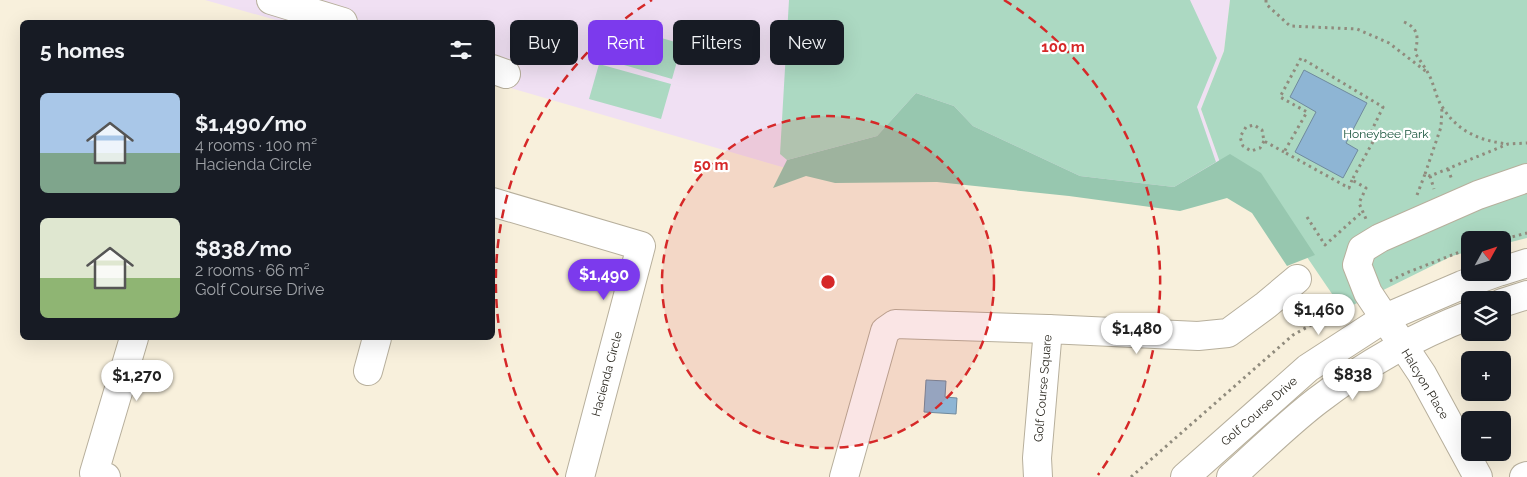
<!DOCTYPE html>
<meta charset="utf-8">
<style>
body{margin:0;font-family:Raleway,sans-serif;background:#20242c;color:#f1f3f6;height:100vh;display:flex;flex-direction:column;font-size:19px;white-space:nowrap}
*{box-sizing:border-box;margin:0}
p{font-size:16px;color:#9ea1a6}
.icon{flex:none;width:28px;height:28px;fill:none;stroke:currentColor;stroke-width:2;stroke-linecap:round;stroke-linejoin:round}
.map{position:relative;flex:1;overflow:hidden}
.side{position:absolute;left:20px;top:20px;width:475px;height:320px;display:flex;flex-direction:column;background:#171b24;border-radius:8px;box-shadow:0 5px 20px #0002}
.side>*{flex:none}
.banner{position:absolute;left:510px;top:20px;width:475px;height:45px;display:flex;gap:10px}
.needle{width:32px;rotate:50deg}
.controls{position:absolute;left:1461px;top:231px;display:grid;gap:10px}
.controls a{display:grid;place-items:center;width:50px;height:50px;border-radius:8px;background:#171b24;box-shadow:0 5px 20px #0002;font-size:25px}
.price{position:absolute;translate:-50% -42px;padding:0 11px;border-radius:18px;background:#fff;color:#222;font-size:16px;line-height:32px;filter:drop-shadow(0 1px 2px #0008)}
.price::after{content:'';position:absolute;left:50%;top:30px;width:15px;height:11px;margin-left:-8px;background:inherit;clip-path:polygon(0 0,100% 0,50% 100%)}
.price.selected{background:#7c3aed;color:#fff}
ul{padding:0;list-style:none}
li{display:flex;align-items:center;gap:15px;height:125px;padding:0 20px}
li span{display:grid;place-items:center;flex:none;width:140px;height:100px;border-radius:8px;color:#555}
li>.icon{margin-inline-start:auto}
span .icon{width:60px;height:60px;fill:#fffc;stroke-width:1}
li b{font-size:21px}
h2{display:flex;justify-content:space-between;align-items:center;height:60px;padding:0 20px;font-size:21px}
.pill{padding:0 18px;border-radius:8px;background:#171b24;box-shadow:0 5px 20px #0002;font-size:18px;line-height:45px}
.pill.selected{background:#7c3aed;color:#fff}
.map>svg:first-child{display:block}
.education{fill:#f0e0f3}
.green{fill:#acd9c2}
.forest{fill:#97c7af}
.water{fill:#8eb5d4;stroke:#708a9d}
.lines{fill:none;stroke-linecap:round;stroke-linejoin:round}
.minor-casing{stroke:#b7af9c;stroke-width:30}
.path{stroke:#908b7d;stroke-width:3;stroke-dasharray:2.5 4;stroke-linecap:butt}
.minor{stroke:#fff;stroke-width:28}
.ring{fill:none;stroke:#d62828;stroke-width:2.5;stroke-dasharray:9 6}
.labels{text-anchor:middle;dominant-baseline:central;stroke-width:4.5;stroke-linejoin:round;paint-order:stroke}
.park-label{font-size:12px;fill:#16523a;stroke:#fff}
.street-label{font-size:12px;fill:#29261e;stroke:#fff}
.centre{fill:#d62828;stroke:#fff;stroke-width:2.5}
.ring-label{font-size:15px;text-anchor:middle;font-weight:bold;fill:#d62828;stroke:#fff;stroke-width:4.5;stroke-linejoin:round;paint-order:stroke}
</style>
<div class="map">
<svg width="1527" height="477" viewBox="0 0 1527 477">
<rect width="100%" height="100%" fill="#f8f0dc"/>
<path class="education" d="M205 0H1230L1224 51 1201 109 1222 168 1175 198 789 169 493 83 492 22H283Z"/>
<path class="green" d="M789 0H1190L1217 58 1197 107 1216 162 1174 187 1080 176 973 126 954 106 916 93 877 136 787 160 780 154Z
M1230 0H1527V238L1503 244 1502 240H1470V251L1452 256 1343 310 1262 191 1222 168 1201 109 1224 51Z
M610 23 682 44 672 79 600 58Z
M599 64 671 84 661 119 589 99Z"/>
<path class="forest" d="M916 93 954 106 973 126 1080 176 1174 187 1230 154 1261 173 1315 255 1287 266 1252 213 1227 198 1180 211 1069 196 937 182 835 183 806 176 773 188 787 160 877 136Z"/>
<path class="water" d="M1304 70 1367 103 1346 143 1358 150 1343 178 1295 152 1316 112 1290 97Z
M926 380 946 381 945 397 957 398 956 414 924 412Z"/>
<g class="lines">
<g class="minor-casing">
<g id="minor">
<path d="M271 0 343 22"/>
<path d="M492 69 506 74"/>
<path d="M492 202 641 246 580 477"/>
<path d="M1502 271 1527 263"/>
<path d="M1502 303 1527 295"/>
<path d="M368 371 377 338"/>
<path d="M106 477 94 473 134 338"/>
<path d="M844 477 885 331 895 324 1048 329"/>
<path id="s1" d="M1038 477 1037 458 1048 329 1198 336 1228 333 1266 305 1297 279"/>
<path id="s2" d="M1185 477 1308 368 1385 318 1462 285 1498 272"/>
<path d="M1231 477C1259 452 1287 424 1317 401 1364 365 1415 336 1470 315"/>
<path d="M1478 477 1422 374 1368 293 1357 265 1362 249 1380 238 1478 195 1527 178"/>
<path d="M1524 477 1527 476"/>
</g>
</g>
<path class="path" d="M1266 0V4L1290 26 1357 29 1389 43 1428 73
M1404 22C1420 29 1418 39 1415 53 1421 62 1427 70 1431 79 1435 89 1437 100 1443 108 1458 132 1481 141 1508 144
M1264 141 1260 148 1251 151 1243 146 1240 137 1246 127 1254 125 1262 130 1264 141 1284 152
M1448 169 1452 180
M1425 174 1441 127 1442 107
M1430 176 1434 189
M1352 180 1349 188 1284 152 1307 112 1280 97 1301 58 1383 107 1372 130 1375 138 1352 180 1366 188 1359 203 1366 219
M1417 195 1425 174 1430 176 1508 144 1527 143
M1307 217 1325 245 1362 212
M1500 240 1527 233
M1390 281 1406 273 1470 248
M1131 477 1293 335 1347 305"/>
<use href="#minor" class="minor"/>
</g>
<circle cx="828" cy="282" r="166" fill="#d62828" fill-opacity=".12"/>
<g class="ring">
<circle cx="828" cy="282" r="166"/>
<path d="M558 475A332 332 0 0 1 652 0M1004 0A332 332 0 0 1 1098 475"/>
</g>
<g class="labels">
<g class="park-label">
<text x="1386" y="134">Honeybee Park</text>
</g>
<g class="street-label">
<text transform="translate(607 374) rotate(-75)">Hacienda Circle</text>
<text transform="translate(1425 384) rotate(59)">Halcyon Place</text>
<text stroke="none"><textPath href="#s1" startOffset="89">Golf Course Square</textPath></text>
<text stroke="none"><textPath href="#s2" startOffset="99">Golf Course Drive</textPath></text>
</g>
</g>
<circle cx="828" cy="282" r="8" class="centre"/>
<g class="ring-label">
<text x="1063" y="52">100 m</text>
<text x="711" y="170">50 m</text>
</g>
</svg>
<div class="controls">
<a><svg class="needle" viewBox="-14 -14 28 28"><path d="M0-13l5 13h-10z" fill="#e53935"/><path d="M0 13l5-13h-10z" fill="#9ea1a6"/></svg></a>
<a><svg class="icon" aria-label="layers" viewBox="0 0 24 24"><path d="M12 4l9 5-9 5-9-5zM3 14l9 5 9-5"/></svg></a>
<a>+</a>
<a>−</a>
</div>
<b class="price selected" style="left:604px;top:301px">$1,490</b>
<b class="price" style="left:1319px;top:336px">$1,460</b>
<b class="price" style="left:1137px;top:355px">$1,480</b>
<b class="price" style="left:1353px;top:401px">$838</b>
<b class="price" style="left:137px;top:402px">$1,270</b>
<div class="banner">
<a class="pill">Buy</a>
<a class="pill selected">Rent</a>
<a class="pill">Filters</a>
<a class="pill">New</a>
</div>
<section class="side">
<h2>5 homes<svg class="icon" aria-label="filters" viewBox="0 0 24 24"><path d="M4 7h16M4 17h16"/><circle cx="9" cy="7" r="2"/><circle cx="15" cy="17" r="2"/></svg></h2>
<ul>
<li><span style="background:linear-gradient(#a9c7e8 60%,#7fa58c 0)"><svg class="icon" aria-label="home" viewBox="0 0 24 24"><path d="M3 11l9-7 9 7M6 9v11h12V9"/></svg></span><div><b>$1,490/mo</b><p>4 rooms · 100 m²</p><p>Hacienda Circle</p></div></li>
<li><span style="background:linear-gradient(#dfe7d0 60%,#8fb573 0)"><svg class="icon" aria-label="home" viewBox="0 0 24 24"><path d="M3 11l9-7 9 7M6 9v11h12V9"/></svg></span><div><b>$838/mo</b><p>2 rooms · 66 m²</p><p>Golf Course Drive</p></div></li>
</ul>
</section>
</div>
